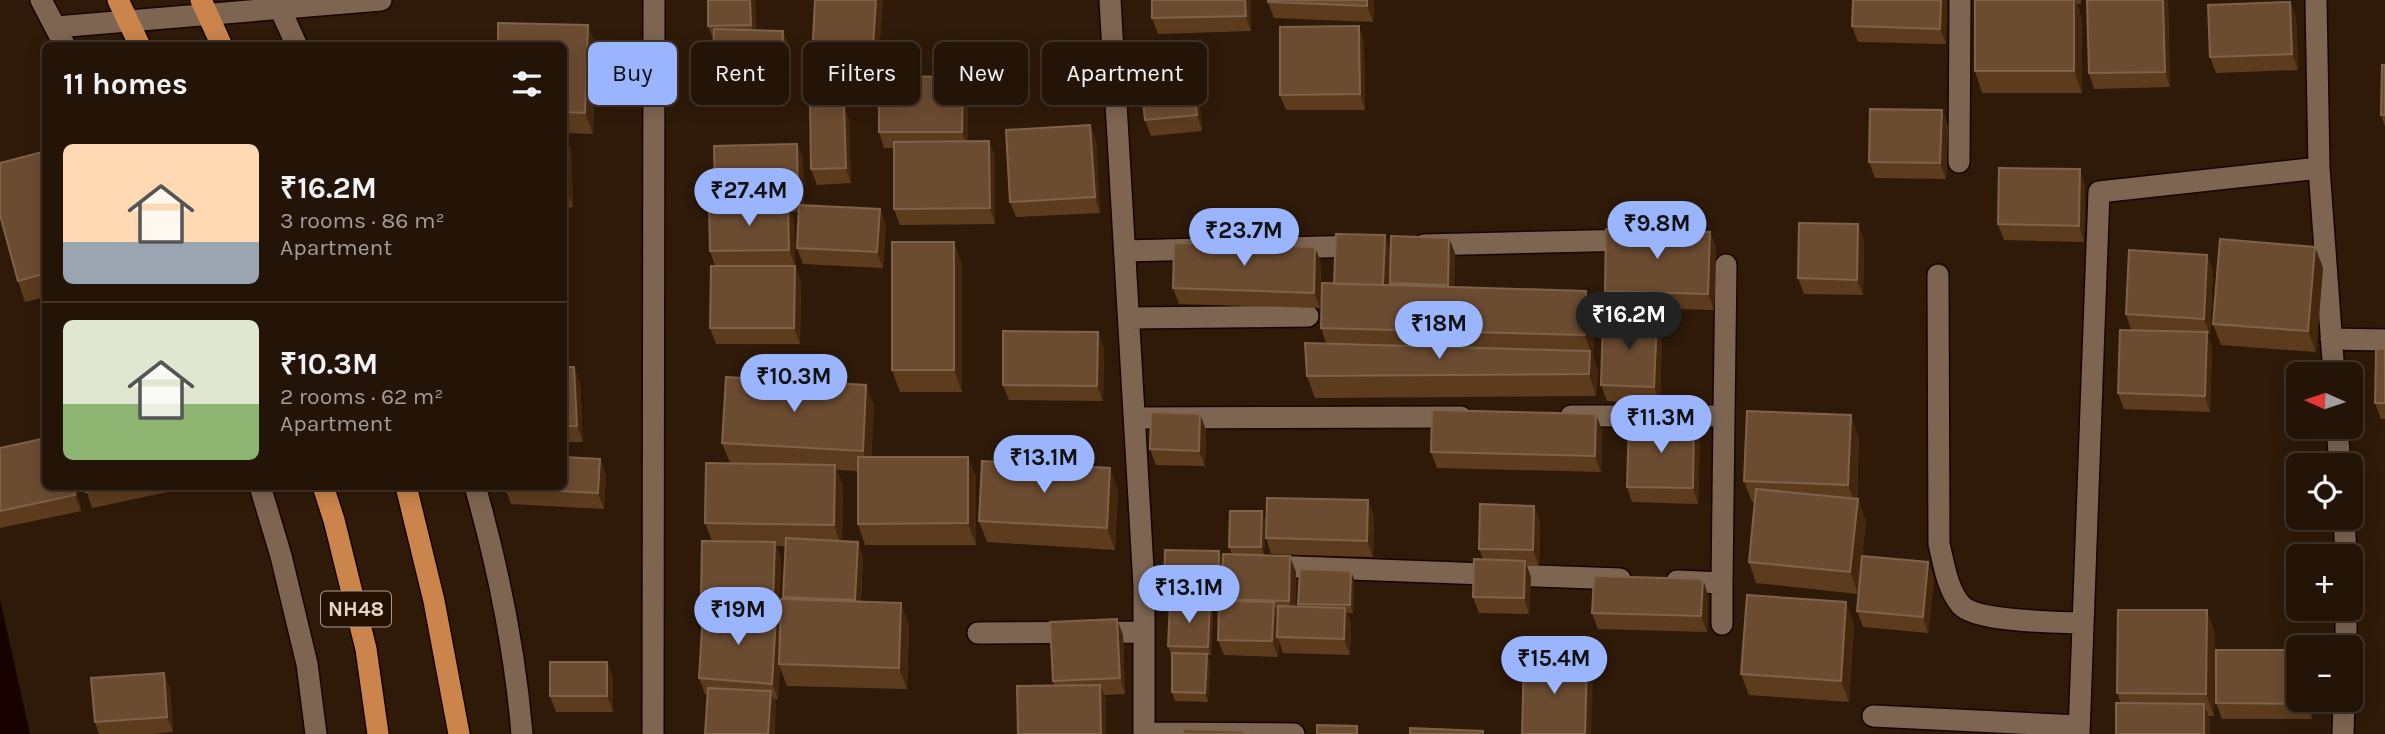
<!DOCTYPE html>
<meta charset="utf-8">
<style>
body{margin:0;font-family:Karla,sans-serif;background:#2b1d11;color:#f1f3f6;height:100vh;display:flex;flex-direction:column;font-size:26px;white-space:nowrap}
*{box-sizing:border-box;margin:0}
p{font-size:23px;color:#a39e9b}
.icon{flex:none;width:38px;height:38px;fill:none;stroke:currentColor;stroke-width:2;stroke-linecap:round;stroke-linejoin:round}
.map{position:relative;flex:1;overflow:hidden}
.details{position:absolute;left:42px;top:42px;width:525px;height:448px;display:flex;flex-direction:column;background:#231407;border-radius:10px;box-shadow:0 4px 18px #0003,0 0 0 2px #403328}
.details>*{flex:none}
.top-card{position:absolute;left:588px;top:42px;width:665px;height:63px;display:flex;gap:14px}
.needle{width:46px;rotate:273deg}
.controls{position:absolute;left:2286px;top:362px;display:grid;gap:14px}
.controls a{display:grid;place-items:center;width:77px;height:77px;border-radius:10px;background:#231407;box-shadow:0 4px 18px #0003,0 0 0 2px #403328;font-size:35px}
.price{position:absolute;translate:-50% -60px;padding:0 16px;border-radius:24px;background:#9ab5fd;color:#111;font-size:23px;line-height:46px;filter:drop-shadow(0 2px 4px #0008)}
.price::after{content:'';position:absolute;left:50%;top:42px;width:21px;height:16px;margin-left:-10px;background:inherit;clip-path:polygon(0 0,100% 0,50% 100%)}
.price.current{background:#222;color:#fff}
ul{padding:0;list-style:none}
li{display:flex;align-items:center;gap:21px;height:175px;padding:0 21px}
li+li{border-top:2px solid #403328}
li span{display:grid;place-items:center;flex:none;width:196px;height:140px;border-radius:10px;color:#555}
li>.icon{margin-inline-start:auto}
span .icon{width:84px;height:84px;fill:#fffc;stroke-width:1}
li b{font-size:30px}
h2{display:flex;justify-content:space-between;align-items:center;height:84px;padding:0 21px;font-size:30px}
.tag{padding:0 24px;border-radius:10px;background:#231407;box-shadow:0 4px 18px #0003,0 0 0 2px #403328;font-size:24px;line-height:63px}
.tag.current{background:#9ab5fd;color:#111}
.map>svg:first-child{display:block}
.water{fill:#170200}
.lines{fill:none;stroke-linecap:round;stroke-linejoin:round}
.minor-casing{stroke:#160500;stroke-width:24}
.highway-casing{stroke:#160500;stroke-width:24}
.minor{stroke:#7e6552;stroke-width:21}
.highway{stroke:#ca844c;stroke-width:21}
.wall{fill:#5d3c1e;fill-rule:evenodd}
.shaded-wall{fill:#45270e}
.building{fill:#6c4c31;stroke:#7e6249;stroke-width:2}
.labels{text-anchor:middle;dominant-baseline:central;stroke-width:5;stroke-linejoin:round;paint-order:stroke}
.shield{fill:#251102;stroke:#ab9b8f;stroke-width:2}
.shield-label{font-size:21px;font-weight:bold;fill:#e4d6cb}
</style>
<div class="map">
<svg width="2385" height="734" viewBox="0 0 2385 734">
<rect width="100%" height="100%" fill="#2f1a09"/>
<path class="water" d="M0 599 30 734H0Z"/>
<g class="lines">
<g class="minor-casing">
<path id="minor" d="M41 0 65 46
M276 0 297 46
M1110 0 1144 586V734
M2316 0 2319 168 2334 374
M56 27 381 0
M1959 162 1960 0
M1424 245 1634 240
M1281 248 1364 246
M1125 251 1203 249
M1938 275 1939 544C1944 564 1947 589 1961 605 1976 622 2058 622 2082 623
M1129 318 1308 316
M2331 339 2385 340
M1571 416H1724L1722 583
M1724 416 1726 265
M1135 418 1461 417
M2337 427 2340 466
M260 486 281 556 307 664 316 734
M475 486C498 567 515 651 522 734
M2344 518 2346 556
M1267 566 1620 579
M1677 581 1722 583V624
M978 633 1144 632
M2346 648V609
M1873 716 2079 726
M1144 733 1294 734
M653 734 654 0
M2079 734 2099 192 2319 168
M2343 734 2344 700"/>
</g>
<g class="highway-casing">
<path id="highway" d="M118 0 140 46
M201 0 222 46
M323 486 334 520 366 649 378 734
M406 486 434 601 459 734"/>
</g>
<use href="#minor" class="minor"/>
<use href="#highway" class="highway"/>
</g>
<path class="wall" d="M755 0 756 30 783 31 789 47 788 80 719 79 713 63 714 40 708 26Z
M815 0H883L877 77 817 73 812 57Z
M1152 0H1251V31L1158 34 1152 18Z
M1374 0 1373 22 1274 18 1268 2Z
M1853 0H1947L1946 44 1858 42 1852 26Z
M1975 0H2081V4H2077L2082 19V93H1982L1975 71Z
M2087 0H2168L2170 87 2094 89 2089 73Z
M2290 2 2296 17 2298 70 2216 73 2210 57Z
M1364 42 1365 110H1286L1280 95Z
M564 46 596 47 593 134 564 133Z
M2385 65V126L2381 115Z
M963 77 968 92V142L989 141 995 157V224L900 225 894 209V148H884L879 132Z
M1193 79 1199 95 1202 131 1151 136 1145 120Z
M844 105 849 121 851 183 817 185 811 169Z
M1942 110 1948 126 1946 179 1875 178 1869 162Z
M1090 125 1096 141 1100 213 1016 217 1010 202Z
M564 134H565L571 150 573 207 564 208Z
M797 144 803 160 804 205 880 209 886 225 883 268 803 264 797 248 799 212H791L794 220 795 266 801 282 800 344H716L710 328 715 266 710 251 717 205 715 198Z
M46 151V297L25 302 18 281Z
M2085 185 2084 242 2004 240 1998 224Z
M1858 224 1864 240 1863 295 1804 294 1798 278Z
M1710 232 1716 248 1714 310 1610 307 1605 291Z
M1385 235 1390 251 1455 253 1454 287 1594 312 1593 356 1598 372 1596 396 1315 398 1307 376 1326 343 1321 328Z
M2315 247 2323 268 2316 352 2221 345 2213 324Z
M1321 263 1320 308 1179 304 1173 288Z
M962 264V392H900L892 370Z
M2213 270 2210 334H2207L2212 348 2210 412 2124 409 2118 393 2131 330 2126 314Z
M1662 335 1660 403 1607 401 1601 385Z
M1104 348 1103 401 1009 400 1003 385Z
M2385 349V419H2381L2375 403Z
M564 367 580 382 583 442H564Z
M866 385 874 406 871 457H968L976 478V545H865L858 524V471L837 470 843 486 842 541 858 542 863 557 861 602 909 625 907 689 787 686 780 667 778 699H774L776 706 705 694 699 678 705 611 701 599 712 541 705 523 730 463 722 443ZM776 546H785L783 597 784 599 780 625 777 617H779L781 558Z
M1200 414 1206 430 1205 466 1156 465 1150 449Z
M1602 430 1601 472 1437 468 1431 452Z
M1859 437 1857 499 1866 521 1858 594 1756 583 1749 562 1755 502H1752L1744 481Z
M1700 439 1698 504 1632 502 1627 487Z
M0 448 46 486H76L81 511 0 528Z
M600 459 606 475 604 509 511 504 505 488Z
M85 486H196L92 508Z
M1118 490 1115 550 987 542 979 521Z
M1534 506 1540 522 1539 566H1527L1531 577 1529 614 1479 613 1473 597 1483 559 1479 549Z
M1374 516 1373 557 1271 554 1266 538Z
M1265 519 1264 555 1296 572 1295 606H1299L1298 604 1354 579 1353 613H1347L1351 624 1350 655 1283 653 1279 641 1278 657 1224 655 1218 640 1219 603 1170 602 1164 586 1223 563 1232 554 1229 547Z
M1934 578 1928 633 1863 627 1857 611Z
M1708 595 1707 632 1598 629 1592 613Z
M1210 604 1213 612 1211 655H1207L1210 662 1208 702 1175 701 1172 692V655H1171L1168 646Z
M1854 624 1849 702 1749 695 1741 674Z
M2215 632 2214 716H2208L2210 720V734H2116L2121 703 2117 693Z
M1123 635 1125 694 1104 695 1106 700 1054 685 1053 681Z
M607 662 613 678V712H556L550 696Z
M164 673 170 689 173 732 152 734H99L95 722Z
M2298 700H2312V719H2222L2216 703Z"/>
<path class="shaded-wall" d="M750 0H755L756 40 751 25Z
M876 0H883L877 77 872 61Z
M1245 0H1251V31L1246 16Z
M1367 0H1374L1373 22 1367 6Z
M1941 0H1947L1946 44 1940 29Z
M2074 0H2075L2082 19V93L2074 71Z
M2163 0H2168V2L2170 87 2165 72Z
M2290 2 2296 17 2298 70 2292 54Z
M588 25 596 47 593 134 585 113Z
M1359 26 1364 42 1365 110 1360 94Z
M783 31 789 47 788 80 782 65Z
M963 77 968 92V148L962 132Z
M1193 79 1199 95 1202 131 1197 115Z
M844 105 849 121 851 183 846 168Z
M1942 110 1948 126 1946 179 1940 163Z
M1090 125 1096 141 1100 213 1095 197Z
M565 134 571 150 573 207 567 191Z
M989 141 995 157V224L990 208Z
M797 144 803 160 804 212 798 196Z
M2080 169 2085 185 2084 242 2079 226Z
M788 204 794 220 795 266 789 250Z
M880 209 886 225 883 268 877 252Z
M1858 224 1864 240 1863 295 1857 280Z
M1710 232 1716 248 1714 310 1708 294Z
M1385 235 1390 251 1389 305 1383 289Z
M1449 238 1455 253 1454 301 1448 285Z
M954 242 962 264V392L954 370Z
M1315 247 1321 263 1320 308 1314 293Z
M2315 247 2323 268 2316 352 2308 331Z
M2207 255 2213 270 2210 334 2204 319Z
M795 266 801 282 800 344 794 328Z
M1586 291 1594 312 1593 356 1598 372 1596 396 1589 374 1590 351 1585 335Z
M1657 320 1662 335 1660 403 1654 387Z
M1098 332 1104 348 1103 401 1097 386Z
M2207 332 2212 348 2210 412 2205 396Z
M574 367 580 382 583 442 577 426Z
M866 385 874 406 871 472 863 451Z
M1200 414 1206 430 1205 466 1199 451Z
M1596 414 1602 430 1601 472 1595 456Z
M1851 415 1859 437 1856 506 1848 485Z
M1694 423 1700 439 1698 504 1693 488Z
M968 457 976 478V545L968 523Z
M600 459 606 475 604 509 598 493Z
M835 465 843 486 842 547 834 525Z
M1110 468 1118 490 1115 550 1107 528Z
M74 486H76L81 511 75 495Z
M1858 499 1866 521 1858 594 1850 572Z
M1368 500 1374 516 1373 557 1367 541Z
M1534 506 1540 522 1539 566 1533 550Z
M1262 511 1265 519 1264 556 1261 547Z
M775 542 781 558 779 617 773 601Z
M858 542 863 557 860 616 855 600Z
M1219 551 1225 567 1222 599 1223 603 1218 588Z
M1290 556 1296 572 1295 617 1289 601Z
M1525 561 1531 577 1529 614 1524 598Z
M1928 562 1934 578 1928 633 1923 617Z
M1351 571 1354 579 1353 613 1350 605Z
M1703 579 1708 595 1707 632 1701 616Z
M1274 602 1279 618 1277 637 1279 641 1278 657 1272 641Z
M1846 602 1854 624 1849 702 1841 681Z
M901 603 909 625 907 689 899 668Z
M1210 604 1213 612 1211 655 1208 647Z
M1345 608 1351 624 1350 655 1344 639Z
M2207 610 2215 632 2214 716 2206 694Z
M776 616 782 632 779 664 780 667 778 699 772 684Z
M1117 619 1123 635 1125 694 1120 678Z
M1207 654 1210 662 1208 702 1205 693Z
M1587 660 1593 675 1591 734H1585Z
M607 662 613 678V712L607 696Z
M164 673 170 689 173 732 167 717Z
M1100 685 1106 700V734H1101Z
M771 691 776 706 775 734H768Z
M2306 700H2312V719L2306 704Z
M2204 704 2210 720V734H2204Z"/>
<path class="building" d="M708 0H750L751 25 708 26Z
M815 0H876L872 61 812 57Z
M1152 0H1245L1246 16 1152 18Z
M1268 0H1367V6L1268 2Z
M1853 0H1941L1940 29 1852 26Z
M1975 0H2074V71H1975Z
M2087 0H2163L2165 72 2089 73Z
M2290 2 2292 54 2210 57 2208 5Z
M498 23 588 25 585 113 564 112V46H498Z
M1359 26 1360 94 1280 95V27Z
M714 29 783 31 782 65 713 63Z
M2382 65H2385V115H2381Z
M879 76 963 77 962 132H879Z
M1193 79 1197 115 1145 120 1141 83Z
M844 105 846 168 811 169 810 106Z
M1870 109 1942 110 1940 163 1869 162Z
M1090 125 1095 197 1010 202 1006 130Z
M564 134H565L567 191H564Z
M989 141 990 208 894 209V142Z
M797 144 798 196 715 198 714 146Z
M46 151V273L18 281 0 215V163Z
M1999 168 2080 169 2079 226 1998 224Z
M788 204 789 250 710 251 709 205Z
M799 205 880 209 877 252 797 248Z
M1799 223 1858 224 1857 280 1798 278Z
M1606 229 1710 232 1708 294 1605 291Z
M1336 234 1385 235 1383 285 1334 284Z
M1391 236 1449 238 1448 285 1390 283Z
M2220 239 2315 247 2308 331 2213 324Z
M892 242H954V370H892Z
M1174 243 1315 247 1314 293 1173 288Z
M2129 250 2207 255 2204 319 2126 314Z
M711 266H795L794 328H710Z
M1322 283 1586 291 1585 335 1321 328Z
M1603 318 1657 320 1654 387 1601 385Z
M2120 330 2207 332 2205 396 2118 393Z
M1003 331 1098 332 1097 386 1003 385Z
M1305 343 1590 351 1589 374 1307 376Z
M2376 349H2385V403H2375Z
M564 367H574L577 426H564Z
M726 377 866 385 863 451 722 443Z
M1432 410 1596 414 1595 456 1431 452Z
M1747 411 1851 415 1848 485 1744 481Z
M1151 412 1200 414 1199 451 1150 449Z
M1629 422 1694 423 1693 488 1627 487Z
M46 438V486H74L75 495 0 511V448Z
M564 457 600 459 598 493 505 488V486H564Z
M858 457H968V523L858 524Z
M982 461 1110 468 1107 528 979 521Z
M706 463 835 465 834 525 705 523Z
M85 486H113L86 492Z
M1756 489 1858 499 1850 572 1749 562Z
M1267 498 1368 500 1367 541 1266 538Z
M1480 504 1534 506 1533 550 1479 549Z
M1230 511H1262L1261 547H1229Z
M786 538 858 542 855 600 783 597Z
M702 541 775 542 773 601 701 599Z
M1165 550 1219 551 1218 588 1164 586Z
M1223 554 1290 556 1289 601 1222 599Z
M1862 556 1928 562 1923 617 1857 611Z
M1474 559 1525 561 1524 598 1473 597Z
M1300 569 1351 571 1350 605 1298 604Z
M1594 576 1703 579 1701 616 1592 613Z
M1747 595 1846 602 1841 681 1741 674Z
M781 599 901 603 899 668 779 664Z
M1219 601 1274 602 1272 641 1218 640Z
M1170 603 1210 604 1208 647 1168 646Z
M1278 606 1345 608 1344 639 1277 637Z
M2118 610H2207L2206 694 2117 693Z
M703 611 776 616 772 684 699 678Z
M1117 619 1120 678 1053 681 1050 622Z
M2216 650H2298V700H2306V704L2216 703Z
M1172 653 1207 654 1205 693 1172 692Z
M1524 657 1587 660 1585 734H1522Z
M550 662H607V696H550Z
M164 673 167 717 95 722 91 678Z
M1100 685 1101 734H1018L1017 686Z
M708 688 771 691 768 734H705Z
M2116 703 2204 704V734H2116Z
M1317 725 1357 726V734H1317Z
M1410 728 1483 731V734H1410Z
M1183 729 1244 731V734H1183Z
M1251 733 1298 734H1251Z"/>
<g class="labels">
<rect class="shield" x="321" y="591.5" width="70" height="35" rx="5"/>
<g class="shield-label">
<text x="356" y="609">NH48</text>
</g>
</g>
</svg>
<div class="controls">
<a><svg class="needle" viewBox="-14 -14 28 28"><path d="M0-13l5 13h-10z" fill="#e53935"/><path d="M0 13l5-13h-10z" fill="#a39e9b"/></svg></a>
<a><svg class="icon" aria-label="locate" viewBox="0 0 24 24"><circle cx="12" cy="12" r="6"/><path d="M12 2v4M12 18v4M2 12h4M18 12h4"/></svg></a>
<a>+</a>
<a>−</a>
</div>
<b class="price" style="left:749px;top:228px">₹27.4M</b>
<b class="price" style="left:1657px;top:261px">₹9.8M</b>
<b class="price" style="left:1244px;top:268px">₹23.7M</b>
<b class="price current" style="left:1629px;top:352px">₹16.2M</b>
<b class="price" style="left:1439px;top:361px">₹18M</b>
<b class="price" style="left:794px;top:414px">₹10.3M</b>
<b class="price" style="left:1661px;top:455px">₹11.3M</b>
<b class="price" style="left:1044px;top:495px">₹13.1M</b>
<b class="price" style="left:1189px;top:625px">₹13.1M</b>
<b class="price" style="left:738px;top:647px">₹19M</b>
<b class="price" style="left:1554px;top:696px">₹15.4M</b>
<div class="top-card">
<a class="tag current">Buy</a>
<a class="tag">Rent</a>
<a class="tag">Filters</a>
<a class="tag">New</a>
<a class="tag">Apartment</a>
</div>
<section class="details">
<h2>11 homes<svg class="icon" aria-label="filters" viewBox="0 0 24 24"><path d="M4 7h16M4 17h16"/><circle cx="9" cy="7" r="2"/><circle cx="15" cy="17" r="2"/></svg></h2>
<ul>
<li><span style="background:linear-gradient(#ffd9b3 70%,#9aa5b1 0)"><svg class="icon" aria-label="home" viewBox="0 0 24 24"><path d="M3 11l9-7 9 7M6 9v11h12V9"/></svg></span><div><b>₹16.2M</b><p>3 rooms · 86 m²</p><p>Apartment</p></div></li>
<li><span style="background:linear-gradient(#dfe7d0 60%,#8fb573 0)"><svg class="icon" aria-label="home" viewBox="0 0 24 24"><path d="M3 11l9-7 9 7M6 9v11h12V9"/></svg></span><div><b>₹10.3M</b><p>2 rooms · 62 m²</p><p>Apartment</p></div></li>
</ul>
</section>
</div>
